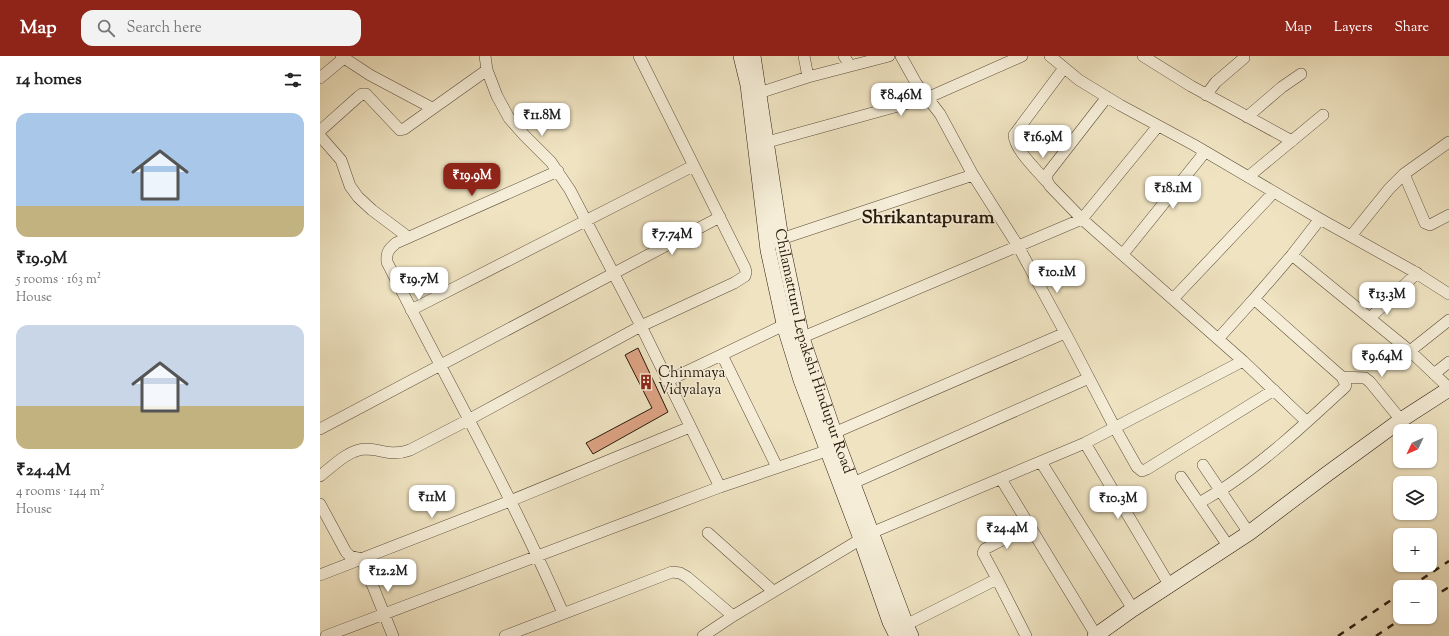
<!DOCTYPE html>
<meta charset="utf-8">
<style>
body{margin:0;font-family:"Sorts Mill Goudy",serif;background:#f2f2f2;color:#222;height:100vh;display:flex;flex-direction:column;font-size:15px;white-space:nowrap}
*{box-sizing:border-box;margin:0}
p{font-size:13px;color:#767676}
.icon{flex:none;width:22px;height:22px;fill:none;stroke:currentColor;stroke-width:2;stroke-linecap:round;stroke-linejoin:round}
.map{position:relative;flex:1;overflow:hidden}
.panel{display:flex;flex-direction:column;background:#fff;width:320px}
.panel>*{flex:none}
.needle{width:26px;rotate:226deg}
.buttons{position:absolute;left:1073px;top:368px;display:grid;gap:8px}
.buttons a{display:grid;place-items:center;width:44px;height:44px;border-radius:8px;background:#fff;box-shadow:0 1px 3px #0004;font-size:20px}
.price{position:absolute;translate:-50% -34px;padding:0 9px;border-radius:8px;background:#fff;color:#222;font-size:13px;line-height:26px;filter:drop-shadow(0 1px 2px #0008)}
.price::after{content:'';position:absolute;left:50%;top:24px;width:12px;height:9px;margin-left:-6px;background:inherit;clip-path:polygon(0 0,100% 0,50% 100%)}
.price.current{background:#8f2418;color:#fff}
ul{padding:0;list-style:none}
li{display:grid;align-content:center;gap:8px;height:212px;padding:0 16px}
li span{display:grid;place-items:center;height:124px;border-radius:12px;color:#555}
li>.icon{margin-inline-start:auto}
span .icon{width:72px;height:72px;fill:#fffc;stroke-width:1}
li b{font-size:17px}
h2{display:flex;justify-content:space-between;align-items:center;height:48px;padding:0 16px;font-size:17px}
header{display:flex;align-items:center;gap:24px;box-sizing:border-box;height:56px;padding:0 20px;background:#8f2418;color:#fff}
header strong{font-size:19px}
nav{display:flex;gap:22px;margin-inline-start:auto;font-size:14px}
.search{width:280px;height:36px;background:#f2f2f2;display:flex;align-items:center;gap:10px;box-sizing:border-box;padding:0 14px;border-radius:12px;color:#767676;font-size:15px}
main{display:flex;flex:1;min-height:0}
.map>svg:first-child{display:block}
.building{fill:#dda384;stroke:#281a0c}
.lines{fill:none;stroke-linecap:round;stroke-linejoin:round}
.street-casing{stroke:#5a4c39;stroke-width:12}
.secondary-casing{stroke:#281a0c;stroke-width:16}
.street{stroke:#f5edd7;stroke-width:11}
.secondary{stroke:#f5edd7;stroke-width:15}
.rail{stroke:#281a0c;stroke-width:2.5;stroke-dasharray:7 7;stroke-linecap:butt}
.labels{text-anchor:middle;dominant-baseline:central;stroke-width:3;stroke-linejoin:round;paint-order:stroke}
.street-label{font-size:15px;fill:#281a0c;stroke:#f5edd7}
.poi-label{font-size:15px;fill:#281a0c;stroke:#f5edd7;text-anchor:start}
.district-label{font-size:19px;font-weight:bold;fill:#281a0c;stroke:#f5edd7}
</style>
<header>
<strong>Map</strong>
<div class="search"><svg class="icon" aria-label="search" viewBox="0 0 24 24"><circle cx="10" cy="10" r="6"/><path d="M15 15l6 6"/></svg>Search here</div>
<nav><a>Map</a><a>Layers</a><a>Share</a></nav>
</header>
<main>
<section class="panel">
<h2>14 homes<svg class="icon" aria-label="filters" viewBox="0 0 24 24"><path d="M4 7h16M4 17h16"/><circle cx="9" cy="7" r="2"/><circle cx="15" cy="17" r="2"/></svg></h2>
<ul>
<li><span style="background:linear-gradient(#a9c7e8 75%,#c2b280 0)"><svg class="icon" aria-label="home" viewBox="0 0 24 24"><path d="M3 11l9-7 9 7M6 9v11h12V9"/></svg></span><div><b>₹19.9M</b><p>5 rooms · 163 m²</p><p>House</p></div></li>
<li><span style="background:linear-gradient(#c9d6e8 65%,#c2b280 0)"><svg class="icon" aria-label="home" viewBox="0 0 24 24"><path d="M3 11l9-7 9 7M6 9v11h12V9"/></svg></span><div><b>₹24.4M</b><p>4 rooms · 144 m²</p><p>House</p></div></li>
</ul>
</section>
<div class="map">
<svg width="1129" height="580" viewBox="0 0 1129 580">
<rect width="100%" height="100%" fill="#efe3c1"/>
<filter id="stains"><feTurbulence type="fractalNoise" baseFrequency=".005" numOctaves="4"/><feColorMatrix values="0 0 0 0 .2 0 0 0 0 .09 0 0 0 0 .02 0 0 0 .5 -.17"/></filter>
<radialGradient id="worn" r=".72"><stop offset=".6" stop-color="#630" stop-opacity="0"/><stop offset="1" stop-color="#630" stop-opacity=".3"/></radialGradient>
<path class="building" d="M318 292 348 356 273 398 266 387 332 352 305 299Z"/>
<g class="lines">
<g class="street-casing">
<path id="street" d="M21 0 50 19 112 52
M165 0 167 14 177 40 189 62 204 79 231 106 250 134 321 270 400 431 515 392
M484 0 488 21
M524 0 530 10
M581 0 596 27 620 58 653 119 698 190 748 282 795 372 817 411 822 415 827 413 954 334
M730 0 759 24 800 49 874 89 1000 163 1093 215 1129 238
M823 0 871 30 972 85
M0 22 24 2
M439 37 488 21 569 0
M886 39 896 26 924 2
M787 41 728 117C725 123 727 125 730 130L762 163 923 305
M927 61 962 31 981 18
M0 75 38 41 42 38H46L80 74 84 73 167 14
M0 80 21 104 30 130 38 141 52 154 88 181
M440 88 607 42 702 0
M238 115 76 187C69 193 66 196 67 206 126 323 191 437 243 557
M1084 118 1105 167 1110 169 1129 159
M928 121 1003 59
M726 125C716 113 695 94 694 79L744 12
M1031 180 1069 133 1084 118 1129 86
M461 183 653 119
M803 198 885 96
M972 199 1090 295 1129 332
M853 243 954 136
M934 243 972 199 1000 163
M91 254 373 110
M1050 262 1097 217
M476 284 762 163 838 70
M1090 295 1129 264
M402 299 457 411
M1114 318 1129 306
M1022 321 1045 322 1050 326 1081 364
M347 325 464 269 472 267
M0 373 400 161
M507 380 745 277
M765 387 850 530
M721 406 813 553
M883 409 929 477
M0 420C13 410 28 394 45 393 62 393 71 401 90 394L148 364 321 270 414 227 425 220 426 216 425 212 319 0
M861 421 909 491
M681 423 776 579
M533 427 769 322
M879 447C889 441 900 435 910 428 951 400 988 365 1025 331L1026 329 1022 321 934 243 898 283
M0 448 26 496 30 500 42 503
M388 477 453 535
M42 503 73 580
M0 519 190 445 370 371
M677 523 663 497 665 493 709 470
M580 572 677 523 706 580
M6 580 400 431
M185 580 352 516 360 517 367 521 413 560
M383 580 413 560 551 477 765 387 923 305 987 366"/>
</g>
<g class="secondary-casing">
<g id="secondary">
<path d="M421 0 428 29 448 194 465 272 481 324 540 480 570 566 577 580"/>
<path id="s1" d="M433 0 461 183 482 282 519 391 586 569 591 580"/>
<path d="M775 580 813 553 929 477 1007 418 1081 364 1129 333"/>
</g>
</g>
<use href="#street" class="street"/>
<use href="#secondary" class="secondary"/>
<path class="rail" d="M1090 531 1129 505
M1110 543 1129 531
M1018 580 1080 538
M1056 580 1084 561"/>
</g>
<defs>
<g id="building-bare" transform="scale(1.2)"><path d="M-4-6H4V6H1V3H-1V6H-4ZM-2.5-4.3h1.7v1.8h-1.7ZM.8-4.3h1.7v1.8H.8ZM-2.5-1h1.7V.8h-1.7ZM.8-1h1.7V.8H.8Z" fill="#8f2418" stroke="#f5edd7" stroke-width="2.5" paint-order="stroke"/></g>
</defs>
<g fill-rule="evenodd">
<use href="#building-bare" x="326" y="326"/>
</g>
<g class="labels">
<g class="street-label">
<text stroke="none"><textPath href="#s1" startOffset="302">Chilamatturu Lepakshi Hindupur Road</textPath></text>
</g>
<g class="poi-label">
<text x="338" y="317">Chinmaya<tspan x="338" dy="17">Vidyalaya</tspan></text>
</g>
<g class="district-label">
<text x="608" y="162">Shrikantapuram</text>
</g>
</g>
<rect width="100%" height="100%" filter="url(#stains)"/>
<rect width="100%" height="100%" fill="url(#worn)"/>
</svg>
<div class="buttons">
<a><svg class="needle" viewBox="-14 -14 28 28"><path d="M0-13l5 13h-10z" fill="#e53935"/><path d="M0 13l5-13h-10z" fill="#767676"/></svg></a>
<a><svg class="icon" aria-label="layers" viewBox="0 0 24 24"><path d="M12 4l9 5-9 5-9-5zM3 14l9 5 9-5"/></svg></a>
<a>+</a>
<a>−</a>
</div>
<b class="price" style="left:581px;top:61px">₹8.46M</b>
<b class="price" style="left:222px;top:81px">₹11.8M</b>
<b class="price" style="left:723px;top:103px">₹16.9M</b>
<b class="price current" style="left:152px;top:141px">₹19.9M</b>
<b class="price" style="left:853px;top:154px">₹18.1M</b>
<b class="price" style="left:352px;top:200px">₹7.74M</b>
<b class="price" style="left:737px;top:238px">₹10.1M</b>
<b class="price" style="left:99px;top:245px">₹19.7M</b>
<b class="price" style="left:1067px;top:260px">₹13.3M</b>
<b class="price" style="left:1062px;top:322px">₹9.64M</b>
<b class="price" style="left:112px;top:463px">₹11M</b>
<b class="price" style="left:798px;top:464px">₹10.3M</b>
<b class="price" style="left:687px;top:494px">₹24.4M</b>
<b class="price" style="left:68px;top:537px">₹12.2M</b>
</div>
</main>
